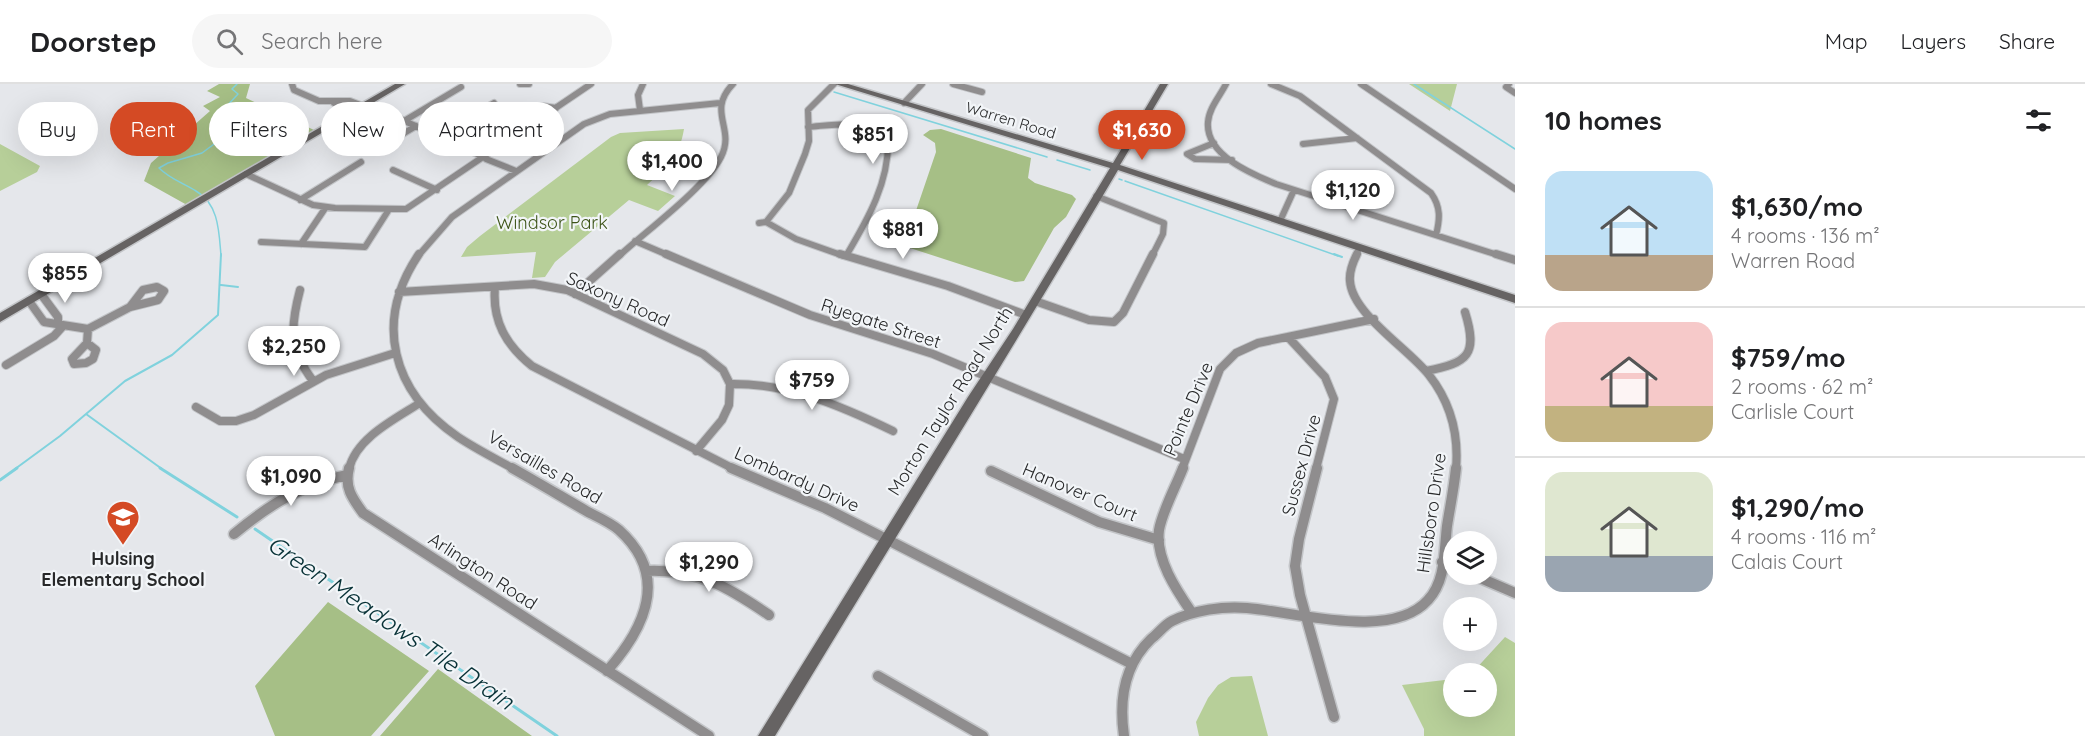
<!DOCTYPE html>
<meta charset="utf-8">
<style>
body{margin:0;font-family:Quicksand,sans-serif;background:#f6f6f6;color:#202124;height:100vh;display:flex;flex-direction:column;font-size:22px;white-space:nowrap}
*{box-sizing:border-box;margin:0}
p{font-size:20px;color:#757577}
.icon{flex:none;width:33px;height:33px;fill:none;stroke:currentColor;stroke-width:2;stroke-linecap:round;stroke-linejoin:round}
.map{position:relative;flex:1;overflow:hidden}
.details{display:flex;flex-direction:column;background:#fff;width:570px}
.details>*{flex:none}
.guide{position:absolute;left:18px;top:18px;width:570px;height:54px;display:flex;gap:12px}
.fabs{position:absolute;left:1443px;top:447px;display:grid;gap:12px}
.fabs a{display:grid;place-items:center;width:54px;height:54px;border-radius:50%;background:#fff;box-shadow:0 6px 24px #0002;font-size:30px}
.price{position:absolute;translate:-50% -51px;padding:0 14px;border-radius:21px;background:#fff;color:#222;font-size:20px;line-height:39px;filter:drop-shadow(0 2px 3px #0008)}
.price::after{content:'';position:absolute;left:50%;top:36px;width:18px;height:14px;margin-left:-9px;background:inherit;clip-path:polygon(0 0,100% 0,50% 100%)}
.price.selected{background:#d44a24;color:#fff}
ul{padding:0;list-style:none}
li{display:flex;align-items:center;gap:18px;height:150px;padding:0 30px}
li+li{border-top:2px solid #e0e0e0}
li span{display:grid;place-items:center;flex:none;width:168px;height:120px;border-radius:18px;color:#555}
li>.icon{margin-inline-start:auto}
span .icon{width:72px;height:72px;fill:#fffc;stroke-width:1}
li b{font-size:26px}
h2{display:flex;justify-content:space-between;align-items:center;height:72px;padding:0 30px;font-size:26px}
.pill{padding:0 21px;border-radius:27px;background:#fff;box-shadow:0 6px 24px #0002;font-size:21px;line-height:54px}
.pill.selected{background:#d44a24;color:#fff}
header{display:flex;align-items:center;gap:36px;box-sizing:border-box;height:84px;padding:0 30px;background:#fff;border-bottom:2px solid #e0e0e0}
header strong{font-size:28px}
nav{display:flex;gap:33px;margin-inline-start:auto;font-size:21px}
.search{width:420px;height:54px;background:#f6f6f6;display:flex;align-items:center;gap:15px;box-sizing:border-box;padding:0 21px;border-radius:33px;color:#757577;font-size:22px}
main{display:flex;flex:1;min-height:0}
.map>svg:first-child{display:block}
.green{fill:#b7cf99}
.forest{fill:#a6bf86}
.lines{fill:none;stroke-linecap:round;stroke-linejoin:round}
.stream-far2{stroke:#80d2dd;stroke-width:1.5}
.stream-far1{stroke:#80d2dd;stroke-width:2}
.stream{stroke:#80d2dd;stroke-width:3}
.street-far2-casing{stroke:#c3c5c8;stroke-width:8}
.street-far1-casing{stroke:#c3c5c8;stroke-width:10}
.street-casing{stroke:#c3c5c8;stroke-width:13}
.secondary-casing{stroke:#c3c5c8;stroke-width:3}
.street-far2{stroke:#8f8d8e;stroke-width:6}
.street-far1{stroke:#8f8d8e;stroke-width:8}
.street{stroke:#8f8d8e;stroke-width:10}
.secondary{fill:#666363;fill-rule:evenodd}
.labels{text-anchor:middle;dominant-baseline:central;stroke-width:4.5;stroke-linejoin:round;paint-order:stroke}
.far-street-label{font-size:15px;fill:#272829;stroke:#f2f5f8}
.park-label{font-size:18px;fill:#3d5418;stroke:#f2f5f8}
.street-label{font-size:18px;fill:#272829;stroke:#f2f5f8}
.poi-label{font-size:18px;font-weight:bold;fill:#272829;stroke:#f2f5f8}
.near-water-label{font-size:24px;font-style:italic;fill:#073136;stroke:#f2f5f8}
</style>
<header>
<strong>Doorstep</strong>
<div class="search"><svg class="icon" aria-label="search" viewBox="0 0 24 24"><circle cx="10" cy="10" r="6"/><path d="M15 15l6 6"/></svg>Search here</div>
<nav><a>Map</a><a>Layers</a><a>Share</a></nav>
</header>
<main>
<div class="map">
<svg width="1515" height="652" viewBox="0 0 1515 652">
<rect width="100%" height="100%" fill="#e5e7eb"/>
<path class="green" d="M1409 0H1457L1450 27Z
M684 45C679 74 668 82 647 101L675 112 658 127 629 116 555 178 545 193 532 194 536 168 461 173 467 163 480 152 611 53 620 49Z
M0 60 40 82 37 88 0 107Z
M1505 553 1515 559V652H1424V645L1402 601 1453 595 1454 622H1486V590L1472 589Z
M1252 592 1268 652H1199L1196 638 1208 614 1218 601 1231 593Z"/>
<path class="forest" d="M219 0H250L246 14 314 46 187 121 144 97 151 79 210 27 203 22 220 13 207 7Z
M941 45 1031 74 1028 94 1035 99 1072 111 1076 115 1066 133 1054 144 1024 197 1015 198 910 164 906 156 936 68 935 59 923 51 930 46Z
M328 518 429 587 371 652H275L255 602Z
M438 585 532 652H380Z"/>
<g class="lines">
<path class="stream-far2" d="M1414 0 1515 65
M834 8 1047 73
M1057 76 1090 86
M1119 95 1122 96
M1125 97 1338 172
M221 172C219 148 219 120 196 107 183 99 170 95 159 84L168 79 202 69 237 43 238 28 226 23 238 10 232 5 237 0"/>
<path class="stream-far1" d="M1334 170 1342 173
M221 201 238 203
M86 330 162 385
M15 385 60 352 125 297 172 271 218 231 221 170"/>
<path class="stream" d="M160 384 237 433
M0 396 17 384
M255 445 557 652"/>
<g class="street-far2-casing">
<path id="street-far2" d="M292 0 294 6 319 17H350L363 22
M520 0H529
M953 0 982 8
M1226 0C1220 12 1209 24 1208 38 1205 71 1252 90 1276 100L1501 172
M1271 0 1300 12 1431 109C1441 123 1440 135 1436 151
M1361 0 1515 105
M1509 0 1506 3 1515 9
M334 19 355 27
M904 19 922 0
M367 20 484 73
M359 25 380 34 386 33
M640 26 638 11 643 0
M404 37 461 3
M518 38 542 22 556 24
M808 43C834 41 867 34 888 53 890 97 868 135 846 172
M353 52 391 31
M437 54 494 19
M1214 59 1187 70 1195 75 1232 76
M1303 60 1357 54
M379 64 416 42
M486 75 516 87
M393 86 437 106
M246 90 313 121 335 124 406 125 591 0
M1096 112 1164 139 1163 150 1152 172
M300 116 361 78
M1280 137 1294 106
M766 138 796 155 844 172
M759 139 766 138 789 109 805 70 809 57 808 26 834 0
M635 157 670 172
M261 158 365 163 388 127
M301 160 326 123
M418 172 452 133 584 40 610 30 720 19
M619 172C646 147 705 104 721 73 736 44 706 28 733 0
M1356 172 1359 164"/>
</g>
<g class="street-far1-casing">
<path id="street-far1" d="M419 170C373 238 392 308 458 353 476 365 496 375 514 385
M666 170 810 231 933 270 1184 375
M840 170 948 202 1026 231
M1357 170C1353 178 1349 188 1350 197 1352 230 1409 265 1429 291 1451 319 1459 350 1456 385
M1496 170 1515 176
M157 203 164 207 158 216 130 223 143 206Z
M495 203C492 237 506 261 532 282L734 385
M300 206C290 244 289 265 313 297
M399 208 534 200 567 206 703 270 723 286 730 300 729 321 722 336 696 367
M41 210 58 233V240
M575 210 620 170
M29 217 44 238 88 245 87 259
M1035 217 1089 236 1114 238 1123 229 1153 170
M88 245 130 223
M1288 253 1325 293 1334 315 1316 385
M87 259 96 266 93 275 86 279 74 280 72 275Z
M6 281 54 252 63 242
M1426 287C1469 279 1478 270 1465 228
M730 300C789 299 841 322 893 347
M196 323 220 337H236L254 331 326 291 395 269
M349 385C356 354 395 335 420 319
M1182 385 1220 285 1236 269 1258 259 1374 235"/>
</g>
<g class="street-casing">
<path id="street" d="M349 384C344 403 352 414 363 429L709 652
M512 384C537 398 562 413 588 428 598 433 611 439 619 446 670 492 645 544 607 587
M731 384 825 424 1132 580
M1183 384C1176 402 1162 428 1159 446 1155 475 1177 507 1192 529
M1317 384 1299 455 1295 482 1300 511 1334 633
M991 387 1099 438 1159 456
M234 450C269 421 302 400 347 391
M1442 478 1454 483
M647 487C699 485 728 503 769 531
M1471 490 1515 509
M878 592 983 652
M1124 652C1119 617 1124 581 1151 555 1158 550 1164 541 1172 537 1194 526 1223 522 1247 524 1296 528 1392 557 1428 516 1446 497 1444 467 1447 442 1450 423 1454 404 1456 384"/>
</g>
<g class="secondary-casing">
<path id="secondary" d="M395 0H405L0 238V229Z
M835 0H848L1113 79 1160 0H1168L1120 81 1515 211V219L1118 86C1006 276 889 463 775 652H758L968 313 1013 245 1110 84Z"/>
</g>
<use href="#street-far2" class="street-far2"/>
<use href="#street-far1" class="street-far1"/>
<use href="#street" class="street"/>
<use href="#secondary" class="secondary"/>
</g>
<defs>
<g id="school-pin" transform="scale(1.725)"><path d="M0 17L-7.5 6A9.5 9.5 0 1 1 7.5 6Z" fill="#d44a24" stroke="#f2f5f8"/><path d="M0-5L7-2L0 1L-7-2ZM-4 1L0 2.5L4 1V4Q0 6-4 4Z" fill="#fff"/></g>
</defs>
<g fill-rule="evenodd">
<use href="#school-pin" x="123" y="433"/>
</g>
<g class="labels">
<g class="far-street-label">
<text transform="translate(1011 36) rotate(17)">Warren Road</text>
</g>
<g class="park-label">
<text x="552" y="138">Windsor Park</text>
</g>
<g class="street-label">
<text transform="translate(618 215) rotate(24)">Saxony Road</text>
<text transform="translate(881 239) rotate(18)">Ryegate Street</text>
<text transform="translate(950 317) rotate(-58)">Morton Taylor Road North</text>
<text transform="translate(1188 325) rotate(-67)">Pointe Drive</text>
<text transform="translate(1301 381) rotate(-75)">Sussex Drive</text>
<text transform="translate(545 383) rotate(30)">Versailles Road</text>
<text transform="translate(797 395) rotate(24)">Lombardy Drive</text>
<text transform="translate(1080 408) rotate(23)">Hanover Court</text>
<text transform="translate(1431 429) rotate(-82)">Hillsboro Drive</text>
<text transform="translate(483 487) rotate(33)">Arlington Road</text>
</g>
<g class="poi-label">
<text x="123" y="474">Hulsing<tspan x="123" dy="21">Elementary School</tspan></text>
</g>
<g class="near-water-label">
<text transform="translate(391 538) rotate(34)">Green Meadows Tile Drain</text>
</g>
</g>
</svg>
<div class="fabs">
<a><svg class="icon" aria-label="layers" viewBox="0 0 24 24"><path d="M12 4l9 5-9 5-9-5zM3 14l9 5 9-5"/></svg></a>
<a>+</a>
<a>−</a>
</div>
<b class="price selected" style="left:1142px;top:77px">$1,630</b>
<b class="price" style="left:873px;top:81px">$851</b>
<b class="price" style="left:672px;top:108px">$1,400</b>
<b class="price" style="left:1353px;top:137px">$1,120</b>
<b class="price" style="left:903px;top:176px">$881</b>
<b class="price" style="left:65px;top:220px">$855</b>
<b class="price" style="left:294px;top:293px">$2,250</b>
<b class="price" style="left:812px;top:327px">$759</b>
<b class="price" style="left:291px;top:423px">$1,090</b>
<b class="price" style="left:709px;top:509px">$1,290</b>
<div class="guide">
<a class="pill">Buy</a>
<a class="pill selected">Rent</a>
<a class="pill">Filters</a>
<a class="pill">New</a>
<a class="pill">Apartment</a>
</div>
</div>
<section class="details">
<h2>10 homes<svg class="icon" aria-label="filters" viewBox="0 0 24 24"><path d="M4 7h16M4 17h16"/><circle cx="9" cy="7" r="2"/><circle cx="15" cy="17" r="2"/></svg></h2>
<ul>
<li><span style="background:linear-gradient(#bfe0f5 70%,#b9a48a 0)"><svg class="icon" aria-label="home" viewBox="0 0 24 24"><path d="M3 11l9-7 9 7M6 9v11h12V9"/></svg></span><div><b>$1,630/mo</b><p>4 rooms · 136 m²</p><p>Warren Road</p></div></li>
<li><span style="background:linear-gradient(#f6c9c9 70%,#c2b280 0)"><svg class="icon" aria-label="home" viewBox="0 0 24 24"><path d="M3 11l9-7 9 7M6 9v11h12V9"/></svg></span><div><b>$759/mo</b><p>2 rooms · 62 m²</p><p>Carlisle Court</p></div></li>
<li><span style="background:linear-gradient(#dfe7d0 70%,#9aa5b1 0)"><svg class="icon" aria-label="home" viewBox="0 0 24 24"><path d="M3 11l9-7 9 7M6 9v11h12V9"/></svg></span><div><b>$1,290/mo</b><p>4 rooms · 116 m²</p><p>Calais Court</p></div></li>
</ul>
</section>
</main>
